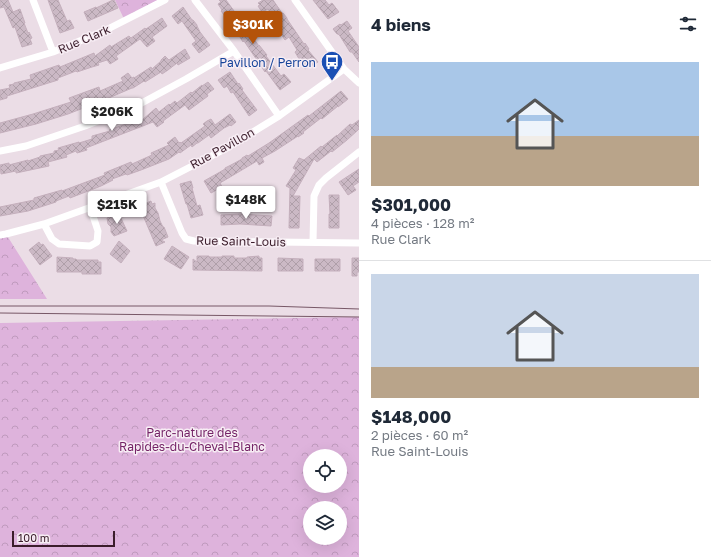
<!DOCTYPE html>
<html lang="fr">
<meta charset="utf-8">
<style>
body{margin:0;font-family:"Golos Text",sans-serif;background:#f2f2f3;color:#1f2937;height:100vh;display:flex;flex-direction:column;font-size:15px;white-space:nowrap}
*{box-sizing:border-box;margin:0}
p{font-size:13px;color:#747a83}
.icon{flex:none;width:22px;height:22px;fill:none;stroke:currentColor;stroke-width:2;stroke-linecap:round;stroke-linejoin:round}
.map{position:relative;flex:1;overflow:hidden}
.drawer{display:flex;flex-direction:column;background:#fff;width:352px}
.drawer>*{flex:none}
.fabs{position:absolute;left:303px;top:449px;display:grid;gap:8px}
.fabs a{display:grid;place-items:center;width:44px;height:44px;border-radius:50%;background:#fff;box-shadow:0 4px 16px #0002;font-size:20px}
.scale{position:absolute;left:12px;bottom:10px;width:103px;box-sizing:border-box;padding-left:4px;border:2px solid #3b1d2b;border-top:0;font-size:11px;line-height:14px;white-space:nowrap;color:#3b1d2b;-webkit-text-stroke:3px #f7edf4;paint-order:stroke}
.price{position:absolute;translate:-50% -34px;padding:0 9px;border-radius:4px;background:#fff;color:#222;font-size:13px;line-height:26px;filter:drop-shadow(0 1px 2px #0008)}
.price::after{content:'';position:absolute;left:50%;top:24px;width:12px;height:9px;margin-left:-6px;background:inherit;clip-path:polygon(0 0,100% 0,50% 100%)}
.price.on{background:#b45309;color:#fff}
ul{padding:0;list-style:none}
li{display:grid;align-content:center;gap:8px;height:212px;padding:0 12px}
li+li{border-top:1px solid #e0e1e3}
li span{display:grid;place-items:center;height:124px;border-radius:0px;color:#555}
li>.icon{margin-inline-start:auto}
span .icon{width:72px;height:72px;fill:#fffc;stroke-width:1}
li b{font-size:17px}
h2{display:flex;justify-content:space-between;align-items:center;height:48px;padding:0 12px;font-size:17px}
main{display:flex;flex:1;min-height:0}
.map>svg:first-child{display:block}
.park{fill:url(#park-crowns);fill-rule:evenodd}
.building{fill:url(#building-cross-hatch);stroke:#c4afbc}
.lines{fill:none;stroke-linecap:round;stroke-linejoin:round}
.minor{stroke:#fff;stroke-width:7}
.tram{stroke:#775766;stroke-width:1}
.labels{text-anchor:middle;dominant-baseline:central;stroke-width:3;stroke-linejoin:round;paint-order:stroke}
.street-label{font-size:12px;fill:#3b1d2b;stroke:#f7edf4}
.transit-label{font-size:12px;fill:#164399;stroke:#f7edf4;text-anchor:end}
.park-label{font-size:12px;fill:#752467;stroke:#f7edf4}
</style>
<main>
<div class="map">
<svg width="359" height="557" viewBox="0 0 359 557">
<defs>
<pattern id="park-crowns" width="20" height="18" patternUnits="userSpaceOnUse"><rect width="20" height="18" fill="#deb3dc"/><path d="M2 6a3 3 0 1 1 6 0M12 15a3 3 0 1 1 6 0" fill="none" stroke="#bf9abd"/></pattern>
<pattern id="building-cross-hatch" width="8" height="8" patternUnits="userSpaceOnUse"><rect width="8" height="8" fill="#cbb9c5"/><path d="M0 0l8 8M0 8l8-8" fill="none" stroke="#af9fa9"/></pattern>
</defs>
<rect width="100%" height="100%" fill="#ebdde6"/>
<path class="park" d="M115 0H165L125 21Z
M6 234 47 299H0V235Z
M359 317V557H0V323ZM310 456H340V486H310ZM310 508H340V538H310Z"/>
<path class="building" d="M0 0H8L13 12 20 9 25 23H24L28 33 29 32 32 38 30 39 32 44 22 47 15 27 13 28 4 7 0 8Z
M48 0H58L67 21 70 20 74 28 60 33Z
M113 0H114L118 8 88 21 84 12 96 7V8Z
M219 0H226L237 15V14L241 20 244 17 248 23 244 26 259 46V45L267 55 266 56 281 76 284 74 291 82 280 90 266 71 265 72 244 41 243 42 227 16H225L221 11 222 10 218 4 221 2Z
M263 0H273L282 13H283L287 18V19L304 44 305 43 309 49 308 50 318 62 312 66 310 65 305 69 295 52 297 50 289 37 285 40 279 31 282 28 268 9 262 12 258 6 260 5 258 3Z
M313 0H325L329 5 332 3 339 12 328 19Z
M183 7 192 20H193L197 25V26L200 32 210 45 199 53 192 44 196 41 182 21 178 24 172 16Z
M162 18 167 26 152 37 155 41 147 47 140 39 116 56 118 59 110 64 107 60 98 63 99 65 92 67 77 72 76 71 58 78V80L7 96V98L0 100V90L10 88 9 85 14 84V83L31 79 30 75 59 65 60 67 94 53 95 56 110 45 111 47 129 36 131 38 145 28 146 29Z
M347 21 352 28 348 31 359 47V62L352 52H350L340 36 338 34H337L333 29 340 24 341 25Z
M185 49 190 58 178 65 177 63 168 70 162 74 161 72 145 82 144 81 133 88H132L104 100 68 114 36 124 0 133V123L33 114 71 102 69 98 99 87 100 91 123 81 121 78 128 73 132 78 134 77V78L151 67 152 69 161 61V60L165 56 169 60Z
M230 72 238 84 239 83 243 89 242 90 257 110 249 116 233 92 231 93 227 86 224 88 218 80Z
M208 82 214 89 207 94 208 96 189 110 185 105 163 121 164 122 157 127 153 122 86 148 87 150 77 153 76 151 66 155 67 157 48 162 49 166 16 173V171L1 174 0 165 9 163V165L28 160V161L40 157V156L54 153V151L59 150 58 148 79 142V143L92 139V136L110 131 109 130 129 123 128 121 140 116 142 120 156 108 159 112 169 104 170 105 175 101 177 103 191 92 192 93 202 85V86Z
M341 91 348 99 338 107V106L322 119 321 118 303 132 304 133 298 137V136L275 151 262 158 264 162 259 165 257 161 220 183 222 187 211 193 204 181 220 172 225 169V168L231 165 242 159V158L247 155 248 156 269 143 308 115 309 116Z
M230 114 236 122 231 126 230 125 224 128 211 138 209 135 198 143H197L192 147 191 145 180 153 179 152 169 159 141 170 127 175 126 174 112 179 113 180 101 186 70 198 69 196 56 201V202L28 211 0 216V207L34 200V198L62 190V191L105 175 104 173 131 162 132 164 152 155 151 153 169 145 167 143 175 137 179 143 180 142 181 143 205 126 203 124 207 121 211 119 215 125Z
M359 120V129L347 140 332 152 331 151 317 162 314 159 293 196H300L299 228H289L290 188 286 186 296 170 293 168 299 158 304 160 321 146 322 147 337 135V136L350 124 352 125Z
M359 169V182L353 186 356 190 348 195 339 182Z
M191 181 193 188H192L197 206 200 205 203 215 191 218 187 204H186L180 184Z
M329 195H339V228H329V214H330Z
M151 201 152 204 155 203V208L158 213 160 221 163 227H164L168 237 161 240 165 242 156 246 139 206Z
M119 214 127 231 114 236 111 232V227L108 224 107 218Z
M240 214 272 216 271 226 240 224 221 225V215Z
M119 241 130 251 121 263 110 254Z
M39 242 41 245 43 244 52 256 40 265 29 250Z
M172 246 189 257 181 269 164 259Z
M197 256H209V257H222V256H234V258H247V257L259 256V258H262V271L193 270V259L197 262Z
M57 257 73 258V259H76L77 260H98V262H101V274H82V272H57Z
M278 258 303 259V271H278Z
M352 258H359V272H357V276H352Z
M315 259H340V271H315Z"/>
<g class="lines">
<path class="minor" d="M33 0 53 52
M195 0 234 51 279 116
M295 0 344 69 359 83
M0 68 53 52 104 31 165 0
M0 151 26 146 85 126 138 105 186 79 234 51
M161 182 182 233 186 239 194 241 359 243
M44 224 52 239 59 244 90 246 97 242 98 231 90 207
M0 235 6 234 44 224 161 182 227 148 279 116 344 69
M313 242 314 196 319 185 326 178 359 152"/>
<path class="tram" d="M0 306H269L359 309
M0 313 359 317"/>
</g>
<defs>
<g id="bus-pin" transform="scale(1.15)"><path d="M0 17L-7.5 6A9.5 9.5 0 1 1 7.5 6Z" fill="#1a4fb4" stroke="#f7edf4"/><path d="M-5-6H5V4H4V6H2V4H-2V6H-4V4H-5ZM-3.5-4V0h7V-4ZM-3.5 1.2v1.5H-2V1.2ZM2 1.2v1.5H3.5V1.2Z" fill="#fff"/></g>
</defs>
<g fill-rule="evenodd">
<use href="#bus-pin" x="332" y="62"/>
</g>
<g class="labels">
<g class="street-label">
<text transform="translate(84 39) rotate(-23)">Rue Clark</text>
<text transform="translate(222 148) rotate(-29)">Rue Pavillon</text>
<text transform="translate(241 241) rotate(1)">Rue Saint-Louis</text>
</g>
<g class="transit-label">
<text x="316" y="62">Pavillon / Perron</text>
</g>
<g class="park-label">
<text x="192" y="432">Parc-nature des<tspan x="192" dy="14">Rapides-du-Cheval-Blanc</tspan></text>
</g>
</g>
</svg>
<div class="fabs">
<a><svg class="icon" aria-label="locate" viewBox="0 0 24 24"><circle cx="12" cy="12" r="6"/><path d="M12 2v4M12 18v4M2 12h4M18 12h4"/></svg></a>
<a><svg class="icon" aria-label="layers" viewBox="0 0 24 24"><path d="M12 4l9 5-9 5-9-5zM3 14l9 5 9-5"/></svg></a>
</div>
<div class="scale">100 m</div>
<b class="price on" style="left:253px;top:45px">$301K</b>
<b class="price" style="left:112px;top:132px">$206K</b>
<b class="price" style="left:246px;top:220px">$148K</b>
<b class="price" style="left:117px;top:225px">$215K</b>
</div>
<section class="drawer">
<h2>4 biens<svg class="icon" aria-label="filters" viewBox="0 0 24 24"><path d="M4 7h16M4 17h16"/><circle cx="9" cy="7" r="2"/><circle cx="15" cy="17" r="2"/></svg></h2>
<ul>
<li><span style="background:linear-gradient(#a9c7e8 60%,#b9a48a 0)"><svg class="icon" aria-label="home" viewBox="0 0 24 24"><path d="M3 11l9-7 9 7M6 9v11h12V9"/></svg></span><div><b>$301,000</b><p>4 pièces · 128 m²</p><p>Rue Clark</p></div></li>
<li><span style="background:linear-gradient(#c9d6e8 75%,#b9a48a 0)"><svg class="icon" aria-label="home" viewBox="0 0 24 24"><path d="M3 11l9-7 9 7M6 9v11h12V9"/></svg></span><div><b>$148,000</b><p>2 pièces · 60 m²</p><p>Rue Saint-Louis</p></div></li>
</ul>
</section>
</main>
